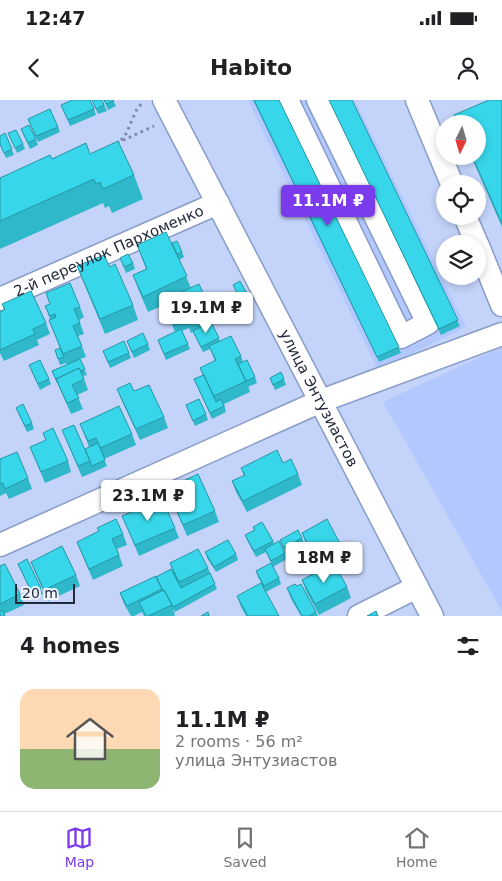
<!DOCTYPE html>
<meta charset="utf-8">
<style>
body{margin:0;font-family:"DejaVu Sans",sans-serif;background:#f2f2f2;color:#202124;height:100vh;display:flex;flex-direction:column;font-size:19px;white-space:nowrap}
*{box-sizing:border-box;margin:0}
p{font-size:16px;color:#757577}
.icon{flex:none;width:28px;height:28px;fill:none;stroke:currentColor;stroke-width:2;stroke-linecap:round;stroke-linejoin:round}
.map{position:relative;height:516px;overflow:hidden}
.side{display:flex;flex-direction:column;background:#fff;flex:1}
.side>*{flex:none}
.needle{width:32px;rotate:185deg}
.fabs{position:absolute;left:436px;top:15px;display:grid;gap:10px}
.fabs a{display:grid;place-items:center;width:50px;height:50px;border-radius:50%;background:#fff;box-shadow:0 2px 8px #0003;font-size:25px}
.scale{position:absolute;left:15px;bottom:12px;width:60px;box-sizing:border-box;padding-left:5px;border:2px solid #22293b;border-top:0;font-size:14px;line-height:18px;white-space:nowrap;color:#22293b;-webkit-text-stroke:4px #f0f4fe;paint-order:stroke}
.price{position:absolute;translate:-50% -42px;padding:0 11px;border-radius:5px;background:#fff;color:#222;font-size:16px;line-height:32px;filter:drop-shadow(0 1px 2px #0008)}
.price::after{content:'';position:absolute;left:50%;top:30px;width:15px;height:11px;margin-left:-8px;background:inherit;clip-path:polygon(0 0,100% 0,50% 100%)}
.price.selected{background:#7c3aed;color:#fff}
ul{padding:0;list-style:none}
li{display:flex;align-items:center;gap:15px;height:125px;padding:0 20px}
li span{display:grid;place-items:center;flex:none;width:140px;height:100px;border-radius:15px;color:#555}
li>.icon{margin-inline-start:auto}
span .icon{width:60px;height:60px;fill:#fffc;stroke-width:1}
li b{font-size:21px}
h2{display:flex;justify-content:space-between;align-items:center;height:60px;padding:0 20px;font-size:21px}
.status{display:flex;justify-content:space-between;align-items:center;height:35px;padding:0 25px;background:#fff;direction:ltr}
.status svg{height:14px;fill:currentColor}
header{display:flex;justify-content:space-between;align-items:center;height:65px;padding:0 20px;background:#fff;font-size:22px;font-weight:700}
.tabs{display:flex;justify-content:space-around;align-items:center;height:70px;border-top:1px solid #e0e0e0;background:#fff;font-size:14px;color:#757577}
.tabs a{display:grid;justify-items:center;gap:2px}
.tabs .selected{color:#7c3aed}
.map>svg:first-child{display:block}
.built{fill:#b2c8fe}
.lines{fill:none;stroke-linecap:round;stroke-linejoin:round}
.minor-casing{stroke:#899cc9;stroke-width:25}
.path{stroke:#7a86a3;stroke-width:3;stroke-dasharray:2.5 4;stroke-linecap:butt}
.minor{stroke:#fff;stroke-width:22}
.wall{fill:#2fb8c9}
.building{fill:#37d6ea;stroke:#2696a4}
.labels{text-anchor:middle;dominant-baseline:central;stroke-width:4.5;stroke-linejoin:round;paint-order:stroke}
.street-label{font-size:15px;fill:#22293b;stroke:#f0f4fe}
</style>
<div class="status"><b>12:47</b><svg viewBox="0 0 49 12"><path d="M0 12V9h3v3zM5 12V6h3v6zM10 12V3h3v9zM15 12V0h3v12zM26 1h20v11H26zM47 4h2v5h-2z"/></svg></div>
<header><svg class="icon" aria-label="back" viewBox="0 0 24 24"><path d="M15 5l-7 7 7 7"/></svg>Habito<svg class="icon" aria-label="person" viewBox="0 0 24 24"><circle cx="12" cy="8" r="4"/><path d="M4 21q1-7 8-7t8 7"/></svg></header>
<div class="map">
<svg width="502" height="516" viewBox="0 0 502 516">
<rect width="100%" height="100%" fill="#c3d3f9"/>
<path class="built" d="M248 0H355L466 227 378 270Z
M502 247V511L383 302Z"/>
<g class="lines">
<g class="minor-casing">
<g id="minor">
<path id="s1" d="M164 0 432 516"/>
<path d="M287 0 401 237 428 223 318 0"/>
<path d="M417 0 452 84"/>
<path d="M465 116 477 144"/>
<path d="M478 146 502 205"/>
<path id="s2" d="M0 199 218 103"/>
<path d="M0 445 321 301 502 234"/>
<path d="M359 516 417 487"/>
</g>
</g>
<path class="path" d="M121 40 125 36 137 9 143 2
M117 43 154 26"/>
<use href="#minor" class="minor"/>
</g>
<path class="wall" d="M92 0H102L107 11 98 14Z
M104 0H113L116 6 108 10Z
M253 0H279L401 253 379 262Z
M329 0H352L460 226 441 235Z
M502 0V127L471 56H478V24H457L454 15Z
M61 5 94 9 96 15 70 26Z
M28 19 58 27 60 32 38 42Z
M21 29 36 39 38 45 30 49Z
M5 33 14 55 6 58 0 45Z
M8 33 23 44 25 49 17 53Z
M90 54 134 75 143 99 112 113 109 106 105 108 103 103 0 149V78L52 59Z
M172 143 182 152 184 157 179 160 191 188 211 211 215 222 211 224 220 241 241 256 243 262 255 277 257 283 248 287V285L250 292 224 304 226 312 212 319 194 279 203 275 200 268 215 261 210 249 203 252 193 232 191 233 189 228 182 231 190 249 166 260 158 240 175 232 164 205 148 212 139 191 133 175 146 169 137 145Z
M120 158 133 163 135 169 126 173Z
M77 166 110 167 133 205 138 220 105 234 83 181Z
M233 185 249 197 251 202 243 206Z
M46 193 80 207 84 217 79 220 84 234 78 236 86 257 80 259 87 275 83 276 88 290 77 295 83 309 71 314 52 271 67 265 66 263 60 265 57 256 60 248 49 220 50 219 45 206 50 204Z
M2 204 46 223 50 234 37 240 39 245 4 261 0 253V212L4 210Z
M127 241 148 244 150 250 134 258Z
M103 251 129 253 131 258 110 268Z
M29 265 49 279 51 284 40 290Z
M270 278 284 279 286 285 275 290Z
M117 289 134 291 164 317 168 328 140 340 121 299Z
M186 305 206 314 208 320 195 326Z
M16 308 32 323 34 329 27 332Z
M80 324 132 334 136 345 104 359 103 357 107 366 94 372 90 363 94 372 82 377 62 330 86 352 89 347Z
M43 333 68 361 71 372 45 383 30 347 46 341Z
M0 359 28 378 32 389 9 399 6 393 0 396Z
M241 368 298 374 302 385 247 412 236 392 232 381 244 376Z
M185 380 215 411 219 422 187 436 171 398 189 390Z
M122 416 175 428 179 438 139 456Z
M253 427 273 441 274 444 285 453 287 459 273 467 266 452 256 457 247 440 245 435 254 430Z
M302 433 344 451 348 462 336 468 347 487 351 498 319 515 306 491 302 480 320 470 306 444Z
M123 434 127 445 117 449 123 466 93 480 81 452 77 442Z
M302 438 304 443 286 453 280 440Z
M205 452 236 454 238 460 216 472 207 458Z
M31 462 76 475 80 486 48 501 35 472Z
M170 463 208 468 217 489 175 512 173 509 175 515 174 516H144L142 512 134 516H131L124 504 120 493 156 477 173 473Z
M18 464 41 488 43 494 34 498Z
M0 466 20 494 24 505 0 516Z
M256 471 279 478 281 484 266 492 258 477Z
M297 486 316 512 318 516H301L291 499 287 488Z
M237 496 279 516H246L241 507Z"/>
<path class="building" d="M72 0H90L94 9 68 20 61 5Z
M92 0H102L104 5 96 9Z
M104 0H113L114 1 106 4Z
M254 0H279L399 247 377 257Z
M329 0H352L458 220 439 229Z
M489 0H502V124L472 56H478V24H458L454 15Z
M50 9 58 27 36 36 28 19Z
M29 25 36 39 28 43 21 29Z
M16 30 23 44 15 48 8 33Z
M5 33 12 49 4 53 0 44V36Z
M118 41 134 75 103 89 100 82 96 84 94 79 0 121V78L50 55 52 59 86 43 90 54Z
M166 132 187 176 143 197 133 175 147 169 137 145Z
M177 141 182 152 177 154 172 143Z
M128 154 133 163 124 167 120 158Z
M104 155 110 167 115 164 133 205 100 219 77 166Z
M240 181 249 197 241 201 233 185Z
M70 183 80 207 74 209 80 223 73 226 82 246 63 254 49 220 56 217 55 214 50 216 45 206 50 204 46 193Z
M199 184 211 211 187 222 185 218 172 223 162 201Z
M31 191 46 223 33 229 35 234 0 250V212L5 209 2 204Z
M211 222 219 238 201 247 193 231Z
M181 229 188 244 164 254 158 240Z
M143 233 148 244 132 252 127 241Z
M231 236 241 256 235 259 246 281 214 296 200 268 216 260 209 246Z
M124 241 129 253 108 262 103 251Z
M60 248 64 257 58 259 55 250Z
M80 259 85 269 81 271 79 268 56 279 57 281V282L52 271Z
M40 260 49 279 38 284 29 265Z
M247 260 255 277 246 281 238 264Z
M79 268 84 279 72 285 79 298 67 303 56 279Z
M281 272 284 279 273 285 270 278Z
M204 275 216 302 221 299 224 306 210 313 194 279Z
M130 283 134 291 149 285 164 317 136 329 117 289Z
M199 299 206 314 193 321 186 305Z
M23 304 32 323 25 326 16 308Z
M119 306 132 334 100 348 96 338 88 341 80 324Z
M74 325 90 361 78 366 62 330Z
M53 328 68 361 41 372 30 347 46 340 43 333Z
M98 343 105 360 92 366 85 349Z
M277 350 283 363 291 359 298 374 243 401 232 381 245 375 241 368Z
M17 352 28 378 5 389 3 383 0 384V359Z
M198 374 215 411 183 425 171 398 190 390 185 380Z
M162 399 175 428 135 445 122 416Z
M116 419 123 434 112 439 119 455 89 469 77 442 99 431 97 428Z
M327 419 344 451 318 464 302 433Z
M262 422 273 441 254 451 245 435 255 430 253 427Z
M298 430 302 438 284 448 280 440Z
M228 440 236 454 214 467 205 452Z
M279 441 285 453 271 461 265 449Z
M62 446 76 475 44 490 31 462Z
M198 449 208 468 179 482 170 463Z
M27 459 41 488 32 493 18 464Z
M271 463 279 478 264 486 256 471Z
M334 463 347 487 315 504 302 480Z
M5 464 20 494 0 504V466Z
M171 469 181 488 210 473 215 484 173 507 164 490 163 491 156 477Z
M156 476 162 489 127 506 120 493Z
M261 483 279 516H248L237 496Z
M295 484 297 486 301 484 316 512 309 516H302L287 488Z
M164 490 172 505 148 516H146L139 502Z
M2 510 5 516H0V511Z
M376 511 378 516H367Z
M208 512 209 516H201Z"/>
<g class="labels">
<g class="street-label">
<text stroke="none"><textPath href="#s2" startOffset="119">2-й переулок Пархоменко</textPath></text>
<text stroke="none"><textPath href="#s1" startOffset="336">улица Энтузиастов</textPath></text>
</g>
</g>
</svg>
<div class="fabs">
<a><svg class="needle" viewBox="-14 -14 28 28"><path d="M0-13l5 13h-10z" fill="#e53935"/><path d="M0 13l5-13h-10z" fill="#757577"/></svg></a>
<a><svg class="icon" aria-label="locate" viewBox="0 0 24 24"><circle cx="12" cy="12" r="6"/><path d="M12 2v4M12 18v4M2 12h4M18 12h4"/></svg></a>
<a><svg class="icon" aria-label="layers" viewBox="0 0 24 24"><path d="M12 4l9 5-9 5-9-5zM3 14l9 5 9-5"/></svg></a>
</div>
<div class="scale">20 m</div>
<b class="price selected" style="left:328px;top:127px">11.1M ₽</b>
<b class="price" style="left:206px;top:234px">19.1M ₽</b>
<b class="price" style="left:148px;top:422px">23.1M ₽</b>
<b class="price" style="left:324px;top:484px">18M ₽</b>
</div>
<section class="side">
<h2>4 homes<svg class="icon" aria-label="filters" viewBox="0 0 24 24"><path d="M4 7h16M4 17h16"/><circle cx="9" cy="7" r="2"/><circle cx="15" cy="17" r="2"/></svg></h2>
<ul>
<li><span style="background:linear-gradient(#ffd9b3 60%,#8fb573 0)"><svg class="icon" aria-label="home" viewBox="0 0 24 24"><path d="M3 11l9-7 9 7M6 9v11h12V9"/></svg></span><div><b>11.1M ₽</b><p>2 rooms · 56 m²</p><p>улица Энтузиастов</p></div></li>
</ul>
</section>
<nav class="tabs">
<a class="selected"><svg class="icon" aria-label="map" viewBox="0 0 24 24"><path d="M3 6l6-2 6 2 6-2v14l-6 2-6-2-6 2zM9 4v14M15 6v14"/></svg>Map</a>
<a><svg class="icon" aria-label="saved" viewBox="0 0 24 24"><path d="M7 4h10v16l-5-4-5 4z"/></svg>Saved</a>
<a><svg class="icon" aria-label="home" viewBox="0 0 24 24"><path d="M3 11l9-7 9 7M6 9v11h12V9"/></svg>Home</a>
</nav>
